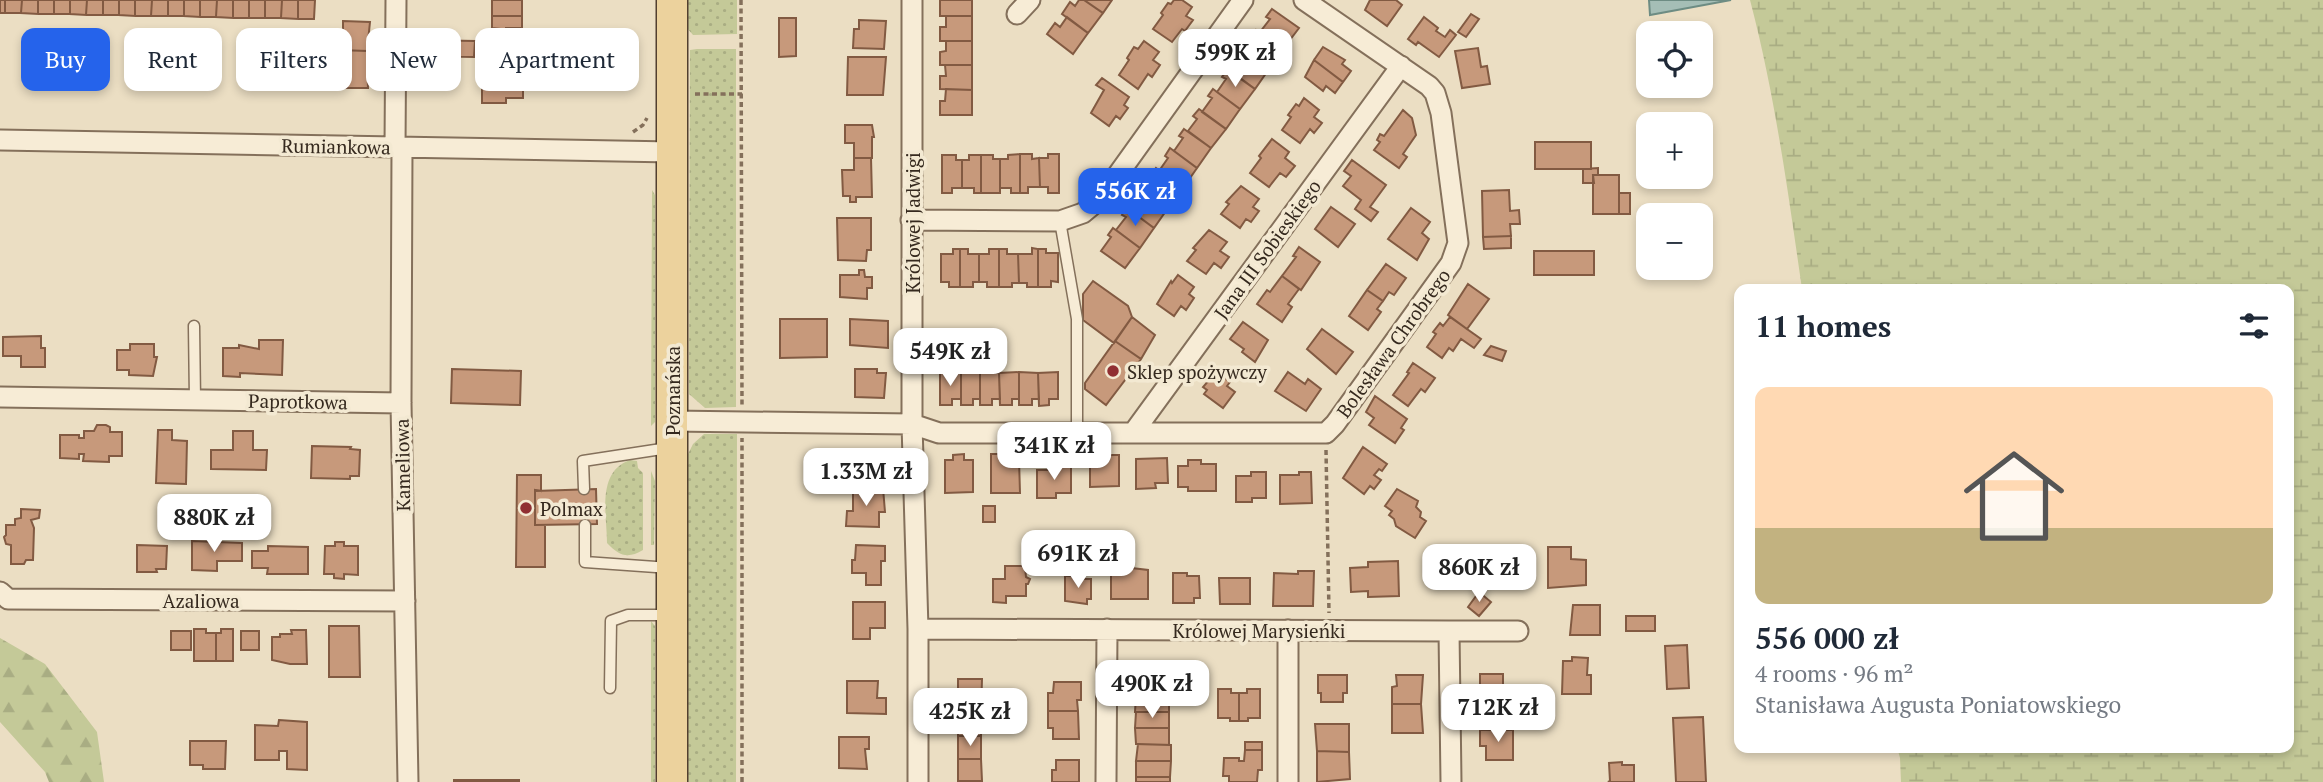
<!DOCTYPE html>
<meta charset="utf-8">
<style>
body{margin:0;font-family:"PT Serif",serif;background:#f6f6f7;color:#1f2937;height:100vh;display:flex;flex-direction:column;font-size:26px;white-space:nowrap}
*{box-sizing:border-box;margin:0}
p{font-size:23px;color:#747a83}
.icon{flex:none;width:38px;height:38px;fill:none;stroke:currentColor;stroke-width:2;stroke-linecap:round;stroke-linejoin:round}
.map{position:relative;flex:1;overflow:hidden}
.panel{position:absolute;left:1734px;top:284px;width:560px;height:469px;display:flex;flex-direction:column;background:#fff;border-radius:14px;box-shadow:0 4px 10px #0003}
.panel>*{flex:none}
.banner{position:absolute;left:21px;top:28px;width:665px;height:63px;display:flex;gap:14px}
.tools{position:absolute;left:1636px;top:21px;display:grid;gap:14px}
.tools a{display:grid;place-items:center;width:77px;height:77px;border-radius:14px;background:#fff;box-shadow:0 4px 10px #0003;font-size:35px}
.price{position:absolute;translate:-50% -60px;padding:0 16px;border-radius:14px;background:#fff;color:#222;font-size:23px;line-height:46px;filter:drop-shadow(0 2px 4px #0008)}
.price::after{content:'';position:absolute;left:50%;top:42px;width:21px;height:16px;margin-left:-10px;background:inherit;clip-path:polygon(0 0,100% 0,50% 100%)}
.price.current{background:#2563eb;color:#fff}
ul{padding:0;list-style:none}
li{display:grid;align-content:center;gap:14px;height:371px;padding:0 21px}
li+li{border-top:2px solid #e0e1e3}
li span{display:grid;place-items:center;height:217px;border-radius:14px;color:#555}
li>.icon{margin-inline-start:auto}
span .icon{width:126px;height:126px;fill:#fffc;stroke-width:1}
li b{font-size:30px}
h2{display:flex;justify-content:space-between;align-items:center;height:84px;padding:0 21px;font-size:30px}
.pill{padding:0 24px;border-radius:14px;background:#fff;box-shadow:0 4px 10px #0003;font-size:24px;line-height:63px}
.pill.current{background:#2563eb;color:#fff}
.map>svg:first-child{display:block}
.green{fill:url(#green-dots)}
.forest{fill:url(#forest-firs)}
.wetland{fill:url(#wetland-marsh)}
.water{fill:#a5beb6;stroke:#6d8c83;stroke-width:2}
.building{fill:#c7997b;stroke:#825a42;stroke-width:2}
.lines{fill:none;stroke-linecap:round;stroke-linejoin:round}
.service-casing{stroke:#84705b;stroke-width:13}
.minor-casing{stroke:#84705b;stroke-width:23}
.primary-casing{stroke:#523f2f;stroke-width:33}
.path{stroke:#84705b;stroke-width:3.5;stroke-dasharray:5 3.5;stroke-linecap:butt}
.service{stroke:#f7ecd6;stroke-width:10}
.minor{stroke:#f7ecd6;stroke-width:19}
.primary{stroke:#ecd29d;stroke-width:30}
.poi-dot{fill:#902f32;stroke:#f3e9d2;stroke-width:2.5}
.labels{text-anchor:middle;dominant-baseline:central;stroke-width:7;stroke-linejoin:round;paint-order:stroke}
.street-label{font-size:19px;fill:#35291e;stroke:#f3e9d2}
.poi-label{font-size:19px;fill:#35291e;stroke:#f3e9d2;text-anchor:start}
</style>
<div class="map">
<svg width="2323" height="782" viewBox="0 0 2323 782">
<defs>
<pattern id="green-dots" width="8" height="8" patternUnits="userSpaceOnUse" patternTransform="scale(1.75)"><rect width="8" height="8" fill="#c4c998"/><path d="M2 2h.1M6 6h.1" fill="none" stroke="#a9ad83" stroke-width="1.8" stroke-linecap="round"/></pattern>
<pattern id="forest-firs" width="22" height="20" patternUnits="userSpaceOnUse" patternTransform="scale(1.75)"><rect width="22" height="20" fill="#c4c998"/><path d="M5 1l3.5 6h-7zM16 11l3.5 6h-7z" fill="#a9ad83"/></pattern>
<pattern id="wetland-marsh" width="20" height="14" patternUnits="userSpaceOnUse" patternTransform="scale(1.75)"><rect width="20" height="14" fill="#c4c998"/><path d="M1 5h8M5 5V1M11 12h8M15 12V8" fill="none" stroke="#a9ad83"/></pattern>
</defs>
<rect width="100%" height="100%" fill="#ebdec3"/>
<path class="green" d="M687 0H737V34L693 35 687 28Z
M697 49H736V407L705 408 689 394 690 50Z
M652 190 655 195V422L651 426Z
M704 434H737L736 782H687L688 454 693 444Z
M630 460 637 461 638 468 643 473V550C628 559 619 556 607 543 607 515 596 472 630 460Z
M651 471 655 481 654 545H651Z
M651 621 655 626V782H651Z"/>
<path class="forest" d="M0 638 45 664 97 732 104 782H49L45 772 0 722Z"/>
<path class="wetland" d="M1750 0H2323V782H1901L1900 758 1897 747H2289V289H1802C1788 192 1775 95 1750 0Z"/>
<path class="water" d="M1649 0H1731L1650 15Z"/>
<path class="building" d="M0 0H5V13H0Z
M5 0H22L21 13H5Z
M22 0H38V14L21 13Z
M38 0H54V14H38Z
M54 0H70V14H54Z
M70 0H87L86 15 70 14Z
M87 0H103V15H86Z
M103 0H119V15H103Z
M119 0H135V16L119 15Z
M135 0H152L151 16H135Z
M152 0H168V16H151Z
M168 0H184V16H168Z
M184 0H200V17L184 16Z
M200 0H217L216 17H200Z
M217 0H233V18L216 17Z
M233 0H249V18H233Z
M249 0H265V18H249Z
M265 0H282L281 18H265Z
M282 0H298V19L281 18Z
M298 0H315L314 19H298Z
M492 0H522V16H492Z
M940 0H972V16H940Z
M1079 0H1084L1103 13 1088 33 1062 14 1070 2 1075 6Z
M1084 0H1112L1103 13Z
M1174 0H1182L1192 7 1186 16 1193 20 1185 31 1182 29 1172 42 1153 29 1163 15 1161 13 1168 3 1171 4Z
M1370 0H1396L1402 5 1387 26 1365 10Z
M1272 9 1299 28 1283 49 1260 32 1270 19 1266 17Z
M1471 14 1479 19 1466 37 1458 32Z
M492 16H522V28H506V34H500V29L492 28Z
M946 16H972V41H940V27H946Z
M1067 17 1088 33 1073 54 1047 34 1055 23 1060 27Z
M1424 17 1438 28 1436 31 1445 37 1450 30 1456 35 1439 57 1418 42 1416 45 1408 39Z
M779 18H796V56L779 57Z
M859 20 886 21 884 49 853 48 854 29H859Z
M343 21 370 22 367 51 338 50V32H343Z
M1256 30 1283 49 1269 69 1246 52 1254 41 1250 38Z
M421 40 475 41 474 57 420 56Z
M946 41H972V65H940V52L946 51Z
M1144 41 1159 52 1153 60 1160 65 1152 77 1148 74 1138 89 1119 75 1129 60 1127 58 1134 47 1138 49Z
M1323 47 1345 60 1342 64 1351 71 1343 82 1314 60Z
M1478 48 1481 67 1487 66 1490 84 1462 88 1455 51Z
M1242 49 1269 69 1255 89 1231 72 1240 59 1237 57Z
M338 50 367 51 368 88H341L342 67H337Z
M420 56H439L438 73H420Z
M439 56H449V73H438Z
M848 57H886L883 95H847Z
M1314 60 1343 82 1335 93 1326 86 1323 91 1305 77Z
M945 65H972V90L940 89V76H946Z
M1228 69 1255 89 1240 109 1217 92 1226 79 1222 77Z
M482 70H523V98H506V103H482Z
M1102 78 1129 97 1124 105 1128 108 1120 119 1116 116 1109 126 1091 113 1104 90 1096 85Z
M946 89 972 90V115H940V101H945Z
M1213 89 1240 109 1226 129 1202 112 1212 98 1208 96Z
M1304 98 1319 110 1314 117 1322 123 1314 133 1310 129 1300 143 1282 130 1291 117 1288 115 1296 104 1299 106Z
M1199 109 1226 129 1211 148 1188 131 1197 119 1193 116Z
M1403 110 1412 118 1416 135 1403 154 1407 157 1399 168 1374 150 1380 142 1377 140 1380 134 1384 136Z
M845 125H872L874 137H872V158H854V143H845Z
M1184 129 1211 148 1197 168 1174 151 1183 138 1179 136Z
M1272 139 1289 152 1285 158 1295 166 1286 177 1280 173 1269 187 1250 173 1261 158 1259 156Z
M1535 142H1591V169H1535Z
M1170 148 1197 168 1183 188 1159 171 1168 158 1165 156Z
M1020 154V193H1011V188H1000V159H1008V155Z
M1020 154H1032V159L1039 158 1040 187H1028V193H1020Z
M1048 154H1059V193H1048V187H1040L1039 158H1048Z
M942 155H956V160H962V188H952V193H942Z
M969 155H981V193H974V188H962V160H969Z
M981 155H993V159H1000V193H981Z
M854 158H871L872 197H856V202H850V196H843L842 170H854Z
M1352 160 1386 185 1370 207 1378 212 1371 221 1355 209 1361 200 1343 186 1351 176 1344 171Z
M1156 168 1183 188 1168 208 1145 191 1154 178 1150 176Z
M1598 168V175H1593L1594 183H1583V169Z
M1593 175H1619V214H1593Z
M1241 186 1259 199 1253 207 1259 211 1251 222 1246 219 1240 228 1221 214 1229 204 1226 202Z
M1141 188 1168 208 1154 228 1131 211 1140 198 1136 195Z
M1509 190 1510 211 1519 210 1520 224H1510L1511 236 1483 237 1482 191Z
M1619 193H1630V214H1619Z
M1331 207 1355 224 1338 247 1315 229Z
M1127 208 1154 228 1140 248 1116 230 1126 217 1122 215Z
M1411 208 1430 222 1422 233 1429 239 1417 260 1388 239Z
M837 218H871V250H867L866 261 838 260Z
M1113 228 1140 248 1125 268 1101 251 1111 237 1108 235Z
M1209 230 1227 242 1220 251 1229 257 1221 268 1214 263 1206 274 1187 261 1196 250 1193 248Z
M1511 236V248L1484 249 1483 237Z
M1299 247 1320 262 1301 290 1282 276 1296 257 1293 256Z
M1032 248 1038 249V287H1027V283H1019L1018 254H1032Z
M953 249H960V287H949V282H941V254H953Z
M960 249H968V254H979V282H973V287H960Z
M989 249H999V287H987V282H979V254H989Z
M999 249H1007V254H1018L1019 283H1012V287H999Z
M1038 249H1046V253H1058V282L1051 281V287H1038Z
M1534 251H1594V275H1534Z
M1386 264 1406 278 1394 295 1389 292 1383 301 1367 290Z
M859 270H864L865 277H872V288H867V299L840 297V275H859Z
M1178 275 1194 287 1189 294 1194 298 1186 310 1181 306 1174 316 1157 304 1171 281 1172 283Z
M1282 276 1299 289 1288 304 1292 307 1282 322 1257 304 1267 290 1270 292Z
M1093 281 1128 306 1132 317 1114 343 1083 320V294Z
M1468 284 1489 299 1467 329 1448 315Z
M1367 290 1383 301 1377 309 1381 312 1368 330 1349 316Z
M1132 317 1155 335 1141 359 1115 341Z
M1450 317 1481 339 1474 348 1461 339 1453 351 1449 348 1442 358 1427 347 1436 334 1433 332 1440 323 1443 326Z
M780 319H827V357L780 358Z
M850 319 888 321V348L850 345Z
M1243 322 1268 340 1255 362 1242 352 1244 349 1230 339Z
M1322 329 1353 352 1336 374 1307 349Z
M41 336V348H45V367H21V356H3V337Z
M259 340H283L282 375 240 373V377L223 376V348H239V345L259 349Z
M1115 341 1141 359 1106 405 1085 389V383Z
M130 344H154V357H157L153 376 129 375V370H117V350H130Z
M1491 346 1506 351 1502 361 1484 355Z
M1413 363 1435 378 1425 392 1421 389 1408 406 1393 395 1409 373 1407 372Z
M452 369 521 371 520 405 451 403Z
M855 369H877V373H886L884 398 855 397Z
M1019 372 1038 373 1039 399H1032V405H1019Z
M1019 372V399H1012V405H1000L999 373Z
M1058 372V399H1049V405L1039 406 1038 373Z
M1216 372 1230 382 1227 386 1235 392 1223 408 1204 394 1207 390 1203 387Z
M1288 372 1305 384 1308 379 1321 389 1306 411 1275 391Z
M940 373H961V399H952V405H940Z
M961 373H980V399H973V405H961Z
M980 373H999L1000 399H992V405H980Z
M1375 396 1407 419 1401 428 1404 430 1395 443 1369 425 1374 418 1366 412Z
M97 425H106L110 427V432H122V456H109V462L83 461 84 454H79V459L60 458V435H79V438H84V431H94Z
M158 430H172V440L187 441 186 484 156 483Z
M233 431H253V450H267L266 470 211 469V450H233Z
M312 446 351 447 350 449 360 450 359 476H350V479L311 478Z
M1363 447 1387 464 1382 471 1379 469 1374 475 1381 480 1374 489 1370 486 1364 494 1343 478Z
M851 450H885L883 488H853Z
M964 454V460H973V492L945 493V460H953V455Z
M991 454H1011V459H1019L1020 493H991Z
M1090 455H1119V486L1090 487Z
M1167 458 1168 483H1155L1156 488 1136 489V459Z
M1188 460H1201V464H1216V491H1188V487H1178V466H1188Z
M1055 466H1071V493H1056V498H1037V470H1055Z
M1251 472H1266V498H1252V502H1236V476H1251Z
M1299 472H1311L1312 503 1280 504V475H1299Z
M517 475H541V491L535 490V525H545V567H516Z
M853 488H883L885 512H879V527L846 526 847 511H853Z
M596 489 597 524 535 525V491Z
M1397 489 1418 501 1416 507 1421 512 1420 517 1426 521 1415 538 1396 526 1394 519 1389 515 1392 511 1385 506Z
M983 506H995V522H983Z
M21 509 40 510 39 518 31 520 34 528 33 560H26L24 564H11V545L6 544 4 537 6 535V525H15V519L21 518Z
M192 541 242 543V561H217V571L192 570Z
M335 542H344V546H358V575L344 574V579L334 578V574H324L325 546H335Z
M137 545 167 546 166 569H156L157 572H137Z
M856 545 885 546V561H881V585H866V573H852V560H855Z
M268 546 308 547V574H267L268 568H252V551H268Z
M1548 547H1571V559L1586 560V585L1548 588Z
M1398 561 1399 596 1368 597V591L1351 592 1350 568 1368 567V562Z
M1005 566H1025L1026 577 1030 579 1028 584H1026V596H1006V603L993 602V579H1005Z
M1123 567 1148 570V599H1111V570H1123Z
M1298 571H1314L1313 606H1273L1274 573 1298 574Z
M1173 573H1187V576H1199L1200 598H1194V603H1173Z
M1065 576H1080L1081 579H1091V599H1087V604L1065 601Z
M1219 578H1250V604H1220Z
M1479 592 1491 602 1479 616 1468 607Z
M853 602H885V628H870V639H853Z
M1573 605H1600V635H1570Z
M1626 616H1655V631H1626Z
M329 626H359L360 677H329Z
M194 629H206V633H216V661H194Z
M221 629H233V661H216V633H221Z
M291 630H306L307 664H290L272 660V637H280V634H292Z
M171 631H191V650H171Z
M241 631H259V650H241Z
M1687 645 1689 688 1667 689 1665 646Z
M1572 657 1588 658 1587 675H1591V694H1562L1563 661H1572Z
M1480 674H1503V694H1499V706H1503V718H1483V707H1476V686L1480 685Z
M1318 675H1347V693H1343V702H1321V693H1318Z
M1396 675H1423L1421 704H1392V687L1397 686Z
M1136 677 1169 678V696H1136Z
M958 679H982L981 714H958Z
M847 681H878L877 698H886V714L847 713Z
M1054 682H1081V700H1077L1078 711H1048V693H1053Z
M1218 689H1231V693H1239V721H1230V718H1218Z
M1247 689H1260V718H1248V721H1239V693H1247Z
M1136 696H1169V712H1135Z
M1392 704H1421L1423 733H1392Z
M1048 711H1078L1079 739H1053V728H1048Z
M1136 712H1169V728H1135Z
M958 714H981V736H958Z
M1703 717 1706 782H1676L1673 718Z
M279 720 307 722V770L287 769V751H279V760H255V725L278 726Z
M1315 724H1349V752L1317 751Z
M1135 728H1169V745L1136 744Z
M1480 730H1513V760H1486V746H1480Z
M958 736H981V759H958Z
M839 737H869V749H865L867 769 839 768Z
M190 741H226L225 769H203V765H190Z
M1245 742H1262V750H1245Z
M1138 744 1171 745V761H1136Z
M1245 750H1262V770H1258L1257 782H1229V776H1223L1224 758H1239V761H1244Z
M1317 751 1349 752 1350 779 1317 782Z
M958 759H981L982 781H958Z
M1056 760H1079V782H1052V770H1056Z
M1136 761H1171L1170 777H1136Z
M1622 762V765H1634V782H1608L1610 781 1609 763Z
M1136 777H1170V782H1136Z
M454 780H519V782H454Z"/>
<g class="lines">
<g class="service-casing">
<path id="service" d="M1060 221 1077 319V433
M194 326 195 400
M584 489 583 461 668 448
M585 525V562L670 568
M610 688 611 621 628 615H668"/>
</g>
<g class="minor-casing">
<path id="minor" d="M912 0V424L918 629V782
M1017 14 1030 0
M0 140 672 152
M395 148 396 0
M402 148 401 403 408 782
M911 220 1060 221 1083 213 1101 198 1243 0
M0 397 401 403
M672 421 912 424 939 433H1326L1335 424 1451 263 1458 243 1441 113 1435 93 1429 86 1304 0
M1133 433 1401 66
M0 592 8 599 405 601
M918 629 1449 631 1451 782
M1449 631H1518
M1106 782 1107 629
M1288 782V630"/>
</g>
<g class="primary-casing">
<path id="primary" d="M672 782V0"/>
</g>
<path class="path" d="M741 0 742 405
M695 94H742
M633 132 643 125 647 118
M1326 450 1329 613
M742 782V438"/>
<use href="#service" class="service"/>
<use href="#minor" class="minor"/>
<use href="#primary" class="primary"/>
</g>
<g class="poi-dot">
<circle cx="1113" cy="371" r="7"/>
<circle cx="526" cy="508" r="7"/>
</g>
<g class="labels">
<g class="street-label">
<text transform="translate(336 146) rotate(1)">Rumiankowa</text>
<text transform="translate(912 223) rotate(-90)">Królowej Jadwigi</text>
<text transform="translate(1267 249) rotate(-54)">Jana III Sobieskiego</text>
<text transform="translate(1393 343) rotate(-54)">Bolesława Chrobrego</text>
<text transform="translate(672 391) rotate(-90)">Poznańska</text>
<text transform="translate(298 401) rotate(1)">Paprotkowa</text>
<text transform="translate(402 465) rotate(-91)">Kameliowa</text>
<text x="201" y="600">Azaliowa</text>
<text x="1259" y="630">Królowej Marysieńki</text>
</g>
<g class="poi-label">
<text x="1127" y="371">Sklep spożywczy</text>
<text x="540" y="508">Polmax</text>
</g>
</g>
</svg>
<div class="tools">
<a><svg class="icon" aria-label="locate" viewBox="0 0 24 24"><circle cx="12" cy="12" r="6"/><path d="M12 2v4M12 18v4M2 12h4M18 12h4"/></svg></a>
<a>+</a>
<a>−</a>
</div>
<b class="price" style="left:1235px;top:89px">599K zł</b>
<b class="price current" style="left:1135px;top:228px">556K zł</b>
<b class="price" style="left:950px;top:388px">549K zł</b>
<b class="price" style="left:1054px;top:482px">341K zł</b>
<b class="price" style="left:866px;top:508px">1.33M zł</b>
<b class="price" style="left:214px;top:554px">880K zł</b>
<b class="price" style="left:1078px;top:590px">691K zł</b>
<b class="price" style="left:1479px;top:604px">860K zł</b>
<b class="price" style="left:1152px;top:720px">490K zł</b>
<b class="price" style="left:1498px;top:744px">712K zł</b>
<b class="price" style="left:970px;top:748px">425K zł</b>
<div class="banner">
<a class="pill current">Buy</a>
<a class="pill">Rent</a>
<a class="pill">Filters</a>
<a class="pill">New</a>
<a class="pill">Apartment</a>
</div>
<section class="panel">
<h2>11 homes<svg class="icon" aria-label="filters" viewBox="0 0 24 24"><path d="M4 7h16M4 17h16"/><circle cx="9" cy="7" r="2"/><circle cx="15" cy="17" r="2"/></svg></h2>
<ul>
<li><span style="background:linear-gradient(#ffd9b3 65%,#c2b280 0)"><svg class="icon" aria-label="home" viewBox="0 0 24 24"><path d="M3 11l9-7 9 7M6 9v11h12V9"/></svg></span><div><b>556 000 zł</b><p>4 rooms · 96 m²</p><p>Stanisława Augusta Poniatowskiego</p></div></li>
</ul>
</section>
</div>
